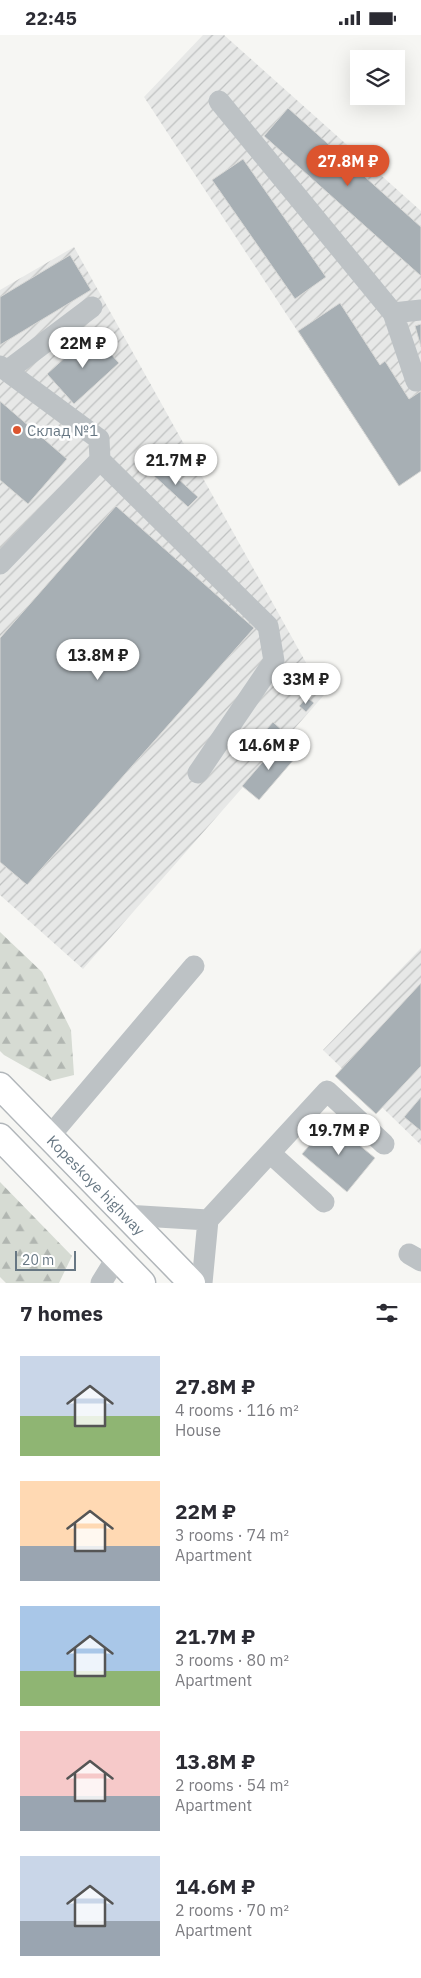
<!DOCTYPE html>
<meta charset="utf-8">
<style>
body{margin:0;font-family:"IBM Plex Sans",sans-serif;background:#f7f7f7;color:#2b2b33;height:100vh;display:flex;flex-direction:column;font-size:19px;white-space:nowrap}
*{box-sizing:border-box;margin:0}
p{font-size:16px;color:#7c7c81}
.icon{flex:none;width:28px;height:28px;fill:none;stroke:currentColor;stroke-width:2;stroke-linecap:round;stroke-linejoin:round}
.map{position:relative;height:1248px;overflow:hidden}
.sheet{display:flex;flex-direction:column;background:#fff;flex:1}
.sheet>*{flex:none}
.tools{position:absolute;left:350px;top:15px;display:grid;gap:10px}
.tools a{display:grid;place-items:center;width:55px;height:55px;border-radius:0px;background:#fff;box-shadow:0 5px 20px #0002;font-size:25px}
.scale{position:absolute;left:15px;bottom:12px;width:61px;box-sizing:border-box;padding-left:5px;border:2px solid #677783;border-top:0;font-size:14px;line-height:18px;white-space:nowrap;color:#677783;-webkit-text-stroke:4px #fff;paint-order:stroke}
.price{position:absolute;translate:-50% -42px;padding:0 11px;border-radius:18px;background:#fff;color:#222;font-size:16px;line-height:32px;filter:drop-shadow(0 1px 2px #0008)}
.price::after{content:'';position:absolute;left:50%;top:30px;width:15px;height:11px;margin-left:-8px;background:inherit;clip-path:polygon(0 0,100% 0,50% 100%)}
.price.current{background:#dc542e;color:#fff}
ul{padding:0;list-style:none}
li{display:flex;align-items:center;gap:15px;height:125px;padding:0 20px}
li span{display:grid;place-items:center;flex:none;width:140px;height:100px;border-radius:0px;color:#555}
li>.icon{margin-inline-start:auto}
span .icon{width:60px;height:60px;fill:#fffc;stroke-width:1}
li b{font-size:21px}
h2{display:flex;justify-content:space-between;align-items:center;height:60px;padding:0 20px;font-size:21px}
.status{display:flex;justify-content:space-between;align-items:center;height:35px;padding:0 25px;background:#fff;direction:ltr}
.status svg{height:14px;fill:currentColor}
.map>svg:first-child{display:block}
.industrial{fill:url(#industrial-furrows)}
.forest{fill:url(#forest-firs)}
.building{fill:#a7afb4;stroke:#d8d8d6}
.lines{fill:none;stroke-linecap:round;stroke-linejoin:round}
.major-casing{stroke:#b1b6ba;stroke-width:29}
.minor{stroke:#bdc2c5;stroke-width:21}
.major{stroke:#fff;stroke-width:26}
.poi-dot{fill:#dc542e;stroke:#fff;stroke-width:2}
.labels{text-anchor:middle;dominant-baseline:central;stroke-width:5;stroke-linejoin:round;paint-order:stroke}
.poi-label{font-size:15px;fill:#677783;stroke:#fff;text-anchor:start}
.street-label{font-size:15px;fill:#677783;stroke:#fff}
</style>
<div class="status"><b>22:45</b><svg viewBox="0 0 49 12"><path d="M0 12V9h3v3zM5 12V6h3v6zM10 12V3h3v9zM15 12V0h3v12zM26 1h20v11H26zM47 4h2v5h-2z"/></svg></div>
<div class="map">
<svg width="421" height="1248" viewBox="0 0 421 1248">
<defs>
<pattern id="industrial-furrows" width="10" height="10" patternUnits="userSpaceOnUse" patternTransform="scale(1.25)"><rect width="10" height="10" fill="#e7e8e7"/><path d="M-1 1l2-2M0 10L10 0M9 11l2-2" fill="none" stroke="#bfc1c1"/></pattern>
<pattern id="forest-firs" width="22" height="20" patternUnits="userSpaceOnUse" patternTransform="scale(1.25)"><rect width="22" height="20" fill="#d6dbd3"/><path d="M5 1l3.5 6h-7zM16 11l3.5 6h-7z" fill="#b1b6b1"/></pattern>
</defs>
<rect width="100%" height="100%" fill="#f6f6f3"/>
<path class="industrial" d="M203 0H224L421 176V436L399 451 144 62Z
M74 212 324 660 83 934 0 860V255Z
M421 913V1110L323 1015Z"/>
<path class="forest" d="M0 897 42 937 71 995 74 1040 50 1046 4 1020 0 1016Z
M0 1147 72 1221 59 1248H6L0 1242Z"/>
<path class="building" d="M288 73 421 192V241L264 101Z
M243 124 326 242 295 264 212 145Z
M70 220 91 255 0 310V262Z
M340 268 380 330 385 326 409 364 421 356V436L399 451 298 296Z
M421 289V312L415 291Z
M92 298 119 328 74 369 47 339Z
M0 366 67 424 28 469 0 445Z
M163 430 198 462 188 472 153 440Z
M116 471 254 593 27 850 0 827V603Z
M307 662 314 668 306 677 299 671Z
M273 687 285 698 278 706 266 695Z
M279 708 296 722 259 765 242 751Z
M421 948V1031L376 1079 335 1041Z
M421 1062V1096L404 1082Z
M330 1086 375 1123 347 1157 302 1119Z"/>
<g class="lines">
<g class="major-casing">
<g id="major">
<path id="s1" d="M0 1051 192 1248"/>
<path d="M0 1102 142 1248"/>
</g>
</g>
<path class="minor" d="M219 66 393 278 416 346
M393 278 421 275
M0 331 99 404 100 425 268 591 274 626 198 738
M7 336 92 272
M0 529 100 425
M49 1102 194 931
M270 1118 324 1167
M125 1180 208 1185 202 1248
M208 1185 327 1056 384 1109
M409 1219 421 1226
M101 1248 117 1222"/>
<use href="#major" class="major"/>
</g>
<circle class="poi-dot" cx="17" cy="395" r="5"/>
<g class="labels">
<g class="poi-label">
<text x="27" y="395">Склад №1</text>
</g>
<g class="street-label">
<text stroke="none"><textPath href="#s1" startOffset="138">Kopeskoye highway</textPath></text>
</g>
</g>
</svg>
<div class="tools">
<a><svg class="icon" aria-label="layers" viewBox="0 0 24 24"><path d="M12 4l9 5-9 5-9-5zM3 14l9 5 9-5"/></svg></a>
</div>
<div class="scale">20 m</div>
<b class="price current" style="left:348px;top:152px">27.8M ₽</b>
<b class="price" style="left:83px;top:334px">22M ₽</b>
<b class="price" style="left:176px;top:451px">21.7M ₽</b>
<b class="price" style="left:98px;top:646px">13.8M ₽</b>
<b class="price" style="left:306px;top:670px">33M ₽</b>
<b class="price" style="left:269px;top:736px">14.6M ₽</b>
<b class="price" style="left:339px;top:1121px">19.7M ₽</b>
</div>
<section class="sheet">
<h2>7 homes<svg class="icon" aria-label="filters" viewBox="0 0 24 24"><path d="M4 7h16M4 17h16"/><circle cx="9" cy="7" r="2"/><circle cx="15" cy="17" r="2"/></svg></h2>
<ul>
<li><span style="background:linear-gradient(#c9d6e8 60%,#8fb573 0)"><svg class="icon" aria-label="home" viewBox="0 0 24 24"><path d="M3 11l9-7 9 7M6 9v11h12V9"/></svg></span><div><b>27.8M ₽</b><p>4 rooms · 116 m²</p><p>House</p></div></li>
<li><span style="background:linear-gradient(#ffd9b3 65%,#9aa5b1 0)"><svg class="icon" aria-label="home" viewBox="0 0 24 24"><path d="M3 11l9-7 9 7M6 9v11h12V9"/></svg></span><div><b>22M ₽</b><p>3 rooms · 74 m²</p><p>Apartment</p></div></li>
<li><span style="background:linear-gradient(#a9c7e8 65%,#8fb573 0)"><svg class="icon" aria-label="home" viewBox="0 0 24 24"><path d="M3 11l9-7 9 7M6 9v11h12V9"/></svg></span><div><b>21.7M ₽</b><p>3 rooms · 80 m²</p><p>Apartment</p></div></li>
<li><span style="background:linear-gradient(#f6c9c9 65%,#9aa5b1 0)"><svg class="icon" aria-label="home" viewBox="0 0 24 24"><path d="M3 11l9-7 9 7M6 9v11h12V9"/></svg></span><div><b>13.8M ₽</b><p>2 rooms · 54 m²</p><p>Apartment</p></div></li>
<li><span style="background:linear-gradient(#c9d6e8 65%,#9aa5b1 0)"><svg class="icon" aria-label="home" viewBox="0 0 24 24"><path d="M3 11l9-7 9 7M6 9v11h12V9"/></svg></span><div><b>14.6M ₽</b><p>2 rooms · 70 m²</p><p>Apartment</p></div></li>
</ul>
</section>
